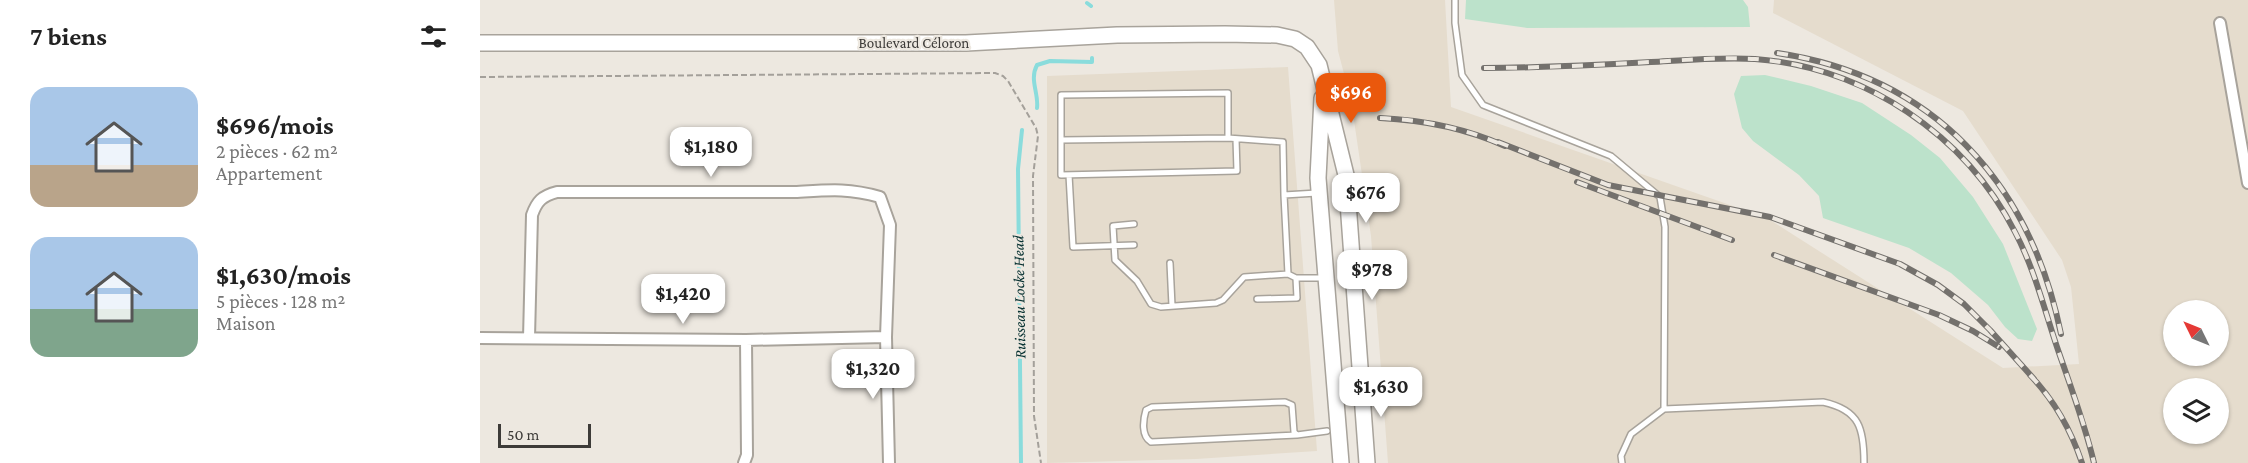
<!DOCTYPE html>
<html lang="fr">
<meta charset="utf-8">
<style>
body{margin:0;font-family:"Crimson Pro",serif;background:#f2f2f2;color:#222;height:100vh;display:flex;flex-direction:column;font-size:22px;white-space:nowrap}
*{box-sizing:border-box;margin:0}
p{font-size:20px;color:#767676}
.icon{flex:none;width:33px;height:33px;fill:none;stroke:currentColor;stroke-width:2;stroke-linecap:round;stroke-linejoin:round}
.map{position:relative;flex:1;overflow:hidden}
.sheet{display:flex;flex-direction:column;background:#fff;width:480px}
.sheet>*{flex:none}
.needle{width:39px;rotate:313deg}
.fabs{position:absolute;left:1683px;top:300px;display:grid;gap:12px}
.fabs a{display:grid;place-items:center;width:66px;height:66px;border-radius:50%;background:#fff;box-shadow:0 2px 4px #0004;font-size:30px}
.scale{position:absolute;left:18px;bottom:15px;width:93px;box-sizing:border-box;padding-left:6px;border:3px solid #3d3b38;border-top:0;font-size:16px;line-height:21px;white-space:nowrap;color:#3d3b38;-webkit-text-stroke:4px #ede8e0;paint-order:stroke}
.price{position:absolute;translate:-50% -51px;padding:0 14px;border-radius:12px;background:#fff;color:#222;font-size:20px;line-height:39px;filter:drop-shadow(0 2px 3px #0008)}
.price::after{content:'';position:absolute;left:50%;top:36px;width:18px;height:14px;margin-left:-9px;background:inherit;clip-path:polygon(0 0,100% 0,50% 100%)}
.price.current{background:#ea580c;color:#fff}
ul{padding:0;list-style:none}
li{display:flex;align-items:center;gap:18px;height:150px;padding:0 30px}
li span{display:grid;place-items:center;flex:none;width:168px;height:120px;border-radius:18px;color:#555}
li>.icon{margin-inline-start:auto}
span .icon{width:72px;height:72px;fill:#fffc;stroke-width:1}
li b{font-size:26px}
h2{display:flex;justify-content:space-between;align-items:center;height:72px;padding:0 30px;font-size:26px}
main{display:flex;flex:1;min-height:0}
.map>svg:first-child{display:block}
.built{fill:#e5dccd;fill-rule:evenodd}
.green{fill:#bce2cb}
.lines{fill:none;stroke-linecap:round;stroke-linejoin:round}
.stream{stroke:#8adcdc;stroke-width:4}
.lane-casing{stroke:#a8a39b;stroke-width:8}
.street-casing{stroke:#a8a39b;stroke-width:14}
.secondary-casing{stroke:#a8a39b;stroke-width:18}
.path{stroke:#a4a09a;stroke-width:2;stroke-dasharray:6 3;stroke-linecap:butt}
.lane{stroke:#fff;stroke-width:5}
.street{stroke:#fff;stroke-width:10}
.secondary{stroke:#fff;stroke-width:15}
.rail-casing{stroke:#74716d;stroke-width:6}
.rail{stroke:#ede8e0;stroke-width:4;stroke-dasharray:11;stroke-linecap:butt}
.labels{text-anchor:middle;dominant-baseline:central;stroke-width:4.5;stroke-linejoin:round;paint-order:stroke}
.street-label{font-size:15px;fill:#3d3b38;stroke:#ede8e0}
.water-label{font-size:16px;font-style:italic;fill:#083232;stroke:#ede8e0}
</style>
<main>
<section class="sheet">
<h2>7 biens<svg class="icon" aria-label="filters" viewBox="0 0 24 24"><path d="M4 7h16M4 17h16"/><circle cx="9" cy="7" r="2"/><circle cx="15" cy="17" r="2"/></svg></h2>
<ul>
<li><span style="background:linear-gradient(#a9c7e8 65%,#b9a48a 0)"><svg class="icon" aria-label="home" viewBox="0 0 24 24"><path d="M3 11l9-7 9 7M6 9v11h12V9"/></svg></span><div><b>$696/mois</b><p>2 pièces · 62 m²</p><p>Appartement</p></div></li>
<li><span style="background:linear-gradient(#a9c7e8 60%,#7fa58c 0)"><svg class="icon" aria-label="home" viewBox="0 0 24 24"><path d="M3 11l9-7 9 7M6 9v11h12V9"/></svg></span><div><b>$1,630/mois</b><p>5 pièces · 128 m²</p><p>Maison</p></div></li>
</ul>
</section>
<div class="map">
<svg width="1768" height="463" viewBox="0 0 1768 463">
<rect width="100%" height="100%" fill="#ede8e0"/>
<path class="built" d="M854 0H965L971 107 1287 218 1523 368 1599 364 1591 287 1582 260 1483 111 1293 13 1294 0H1768V463H908L891 236 871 100 858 51ZM1694 310H1738V356H1694ZM1694 388H1738V434H1694Z
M808 67 837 451 716 459 567 463V76Z"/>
<path class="green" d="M986 0H1263L1268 7 1270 27 1047 28 985 19Z
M1285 75 1331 86 1382 103 1431 135 1460 158 1493 197 1523 244 1557 329 1552 341 1538 339 1525 327 1508 305 1471 273 1429 248 1343 218 1339 196 1319 175 1273 141 1262 128 1254 94 1261 76Z"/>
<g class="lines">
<path class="stream" d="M607 3 611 6
M557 108C559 93 549 80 557 65L570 61 612 62V58
M541 463 538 169 542 130"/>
<g class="lane-casing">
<path id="lane" d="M975 0V23L982 75 1003 105 1131 156 1180 197 1185 227 1184 409
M748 138V93L581 95V140L748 138 803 142 804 195
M581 140V175L757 171 756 139
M589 175 593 247 654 245
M654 224 633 226 635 260 657 281 671 304 681 307 736 303 743 300 764 277 808 274
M690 263 692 306
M816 278 808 274 804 195 837 193
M777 299 817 298 816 278H845
M817 435 671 442C661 436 663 420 666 410L672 407 805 402 812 405 814 432 817 435 847 431
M1142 463 1141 456 1151 434 1184 409 1343 402C1380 410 1384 429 1384 463"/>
</g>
<g class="street-casing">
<path id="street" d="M1740 23 1768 183
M0 338 266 340 406 337
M49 338 52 215C57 201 62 196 77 192H317C350 190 368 188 400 197L410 225 406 337 409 463
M264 463 267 455 266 340"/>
</g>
<g class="secondary-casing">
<path id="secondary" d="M0 43H486L637 35 745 34 797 35 815 39 827 47 839 65 866 175 887 463
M842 98 838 178 861 463"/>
</g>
<path class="path" d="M0 77 515 73 523 76 528 81 556 128 558 136 553 176 554 416 561 463"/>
<use href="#lane" class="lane"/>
<use href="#street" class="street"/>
<use href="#secondary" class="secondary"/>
<g class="rail-casing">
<path id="rail" d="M1297 53C1453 76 1550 182 1581 334
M1004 68C1059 68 1115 65 1171 62 1206 60 1241 57 1275 59 1384 67 1485 134 1535 232 1554 268 1564 308 1577 347 1590 385 1605 424 1614 463
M900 118C943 120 985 128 1025 146
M1018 142 1128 185 1290 217 1420 264 1458 285 1484 304 1510 330 1554 379
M1097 182 1252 240
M1294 255 1459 315 1493 331 1519 347
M1550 375C1574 400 1591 430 1602 463"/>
</g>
<use href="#rail" class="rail"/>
</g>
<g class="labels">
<g class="street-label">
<text x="434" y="43">Boulevard Céloron</text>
</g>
<g class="water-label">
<text transform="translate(539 297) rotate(-91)">Ruisseau Locke Head</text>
</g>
</g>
</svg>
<div class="fabs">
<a><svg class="needle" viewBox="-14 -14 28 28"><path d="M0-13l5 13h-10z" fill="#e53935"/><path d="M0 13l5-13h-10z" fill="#767676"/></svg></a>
<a><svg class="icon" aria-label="layers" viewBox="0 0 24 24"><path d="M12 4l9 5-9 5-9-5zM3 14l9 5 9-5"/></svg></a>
</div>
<div class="scale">50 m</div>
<b class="price current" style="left:871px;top:124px">$696</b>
<b class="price" style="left:231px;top:178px">$1,180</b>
<b class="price" style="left:886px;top:224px">$676</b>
<b class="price" style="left:892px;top:301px">$978</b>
<b class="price" style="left:203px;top:325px">$1,420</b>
<b class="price" style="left:393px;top:400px">$1,320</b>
<b class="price" style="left:901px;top:418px">$1,630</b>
</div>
</main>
